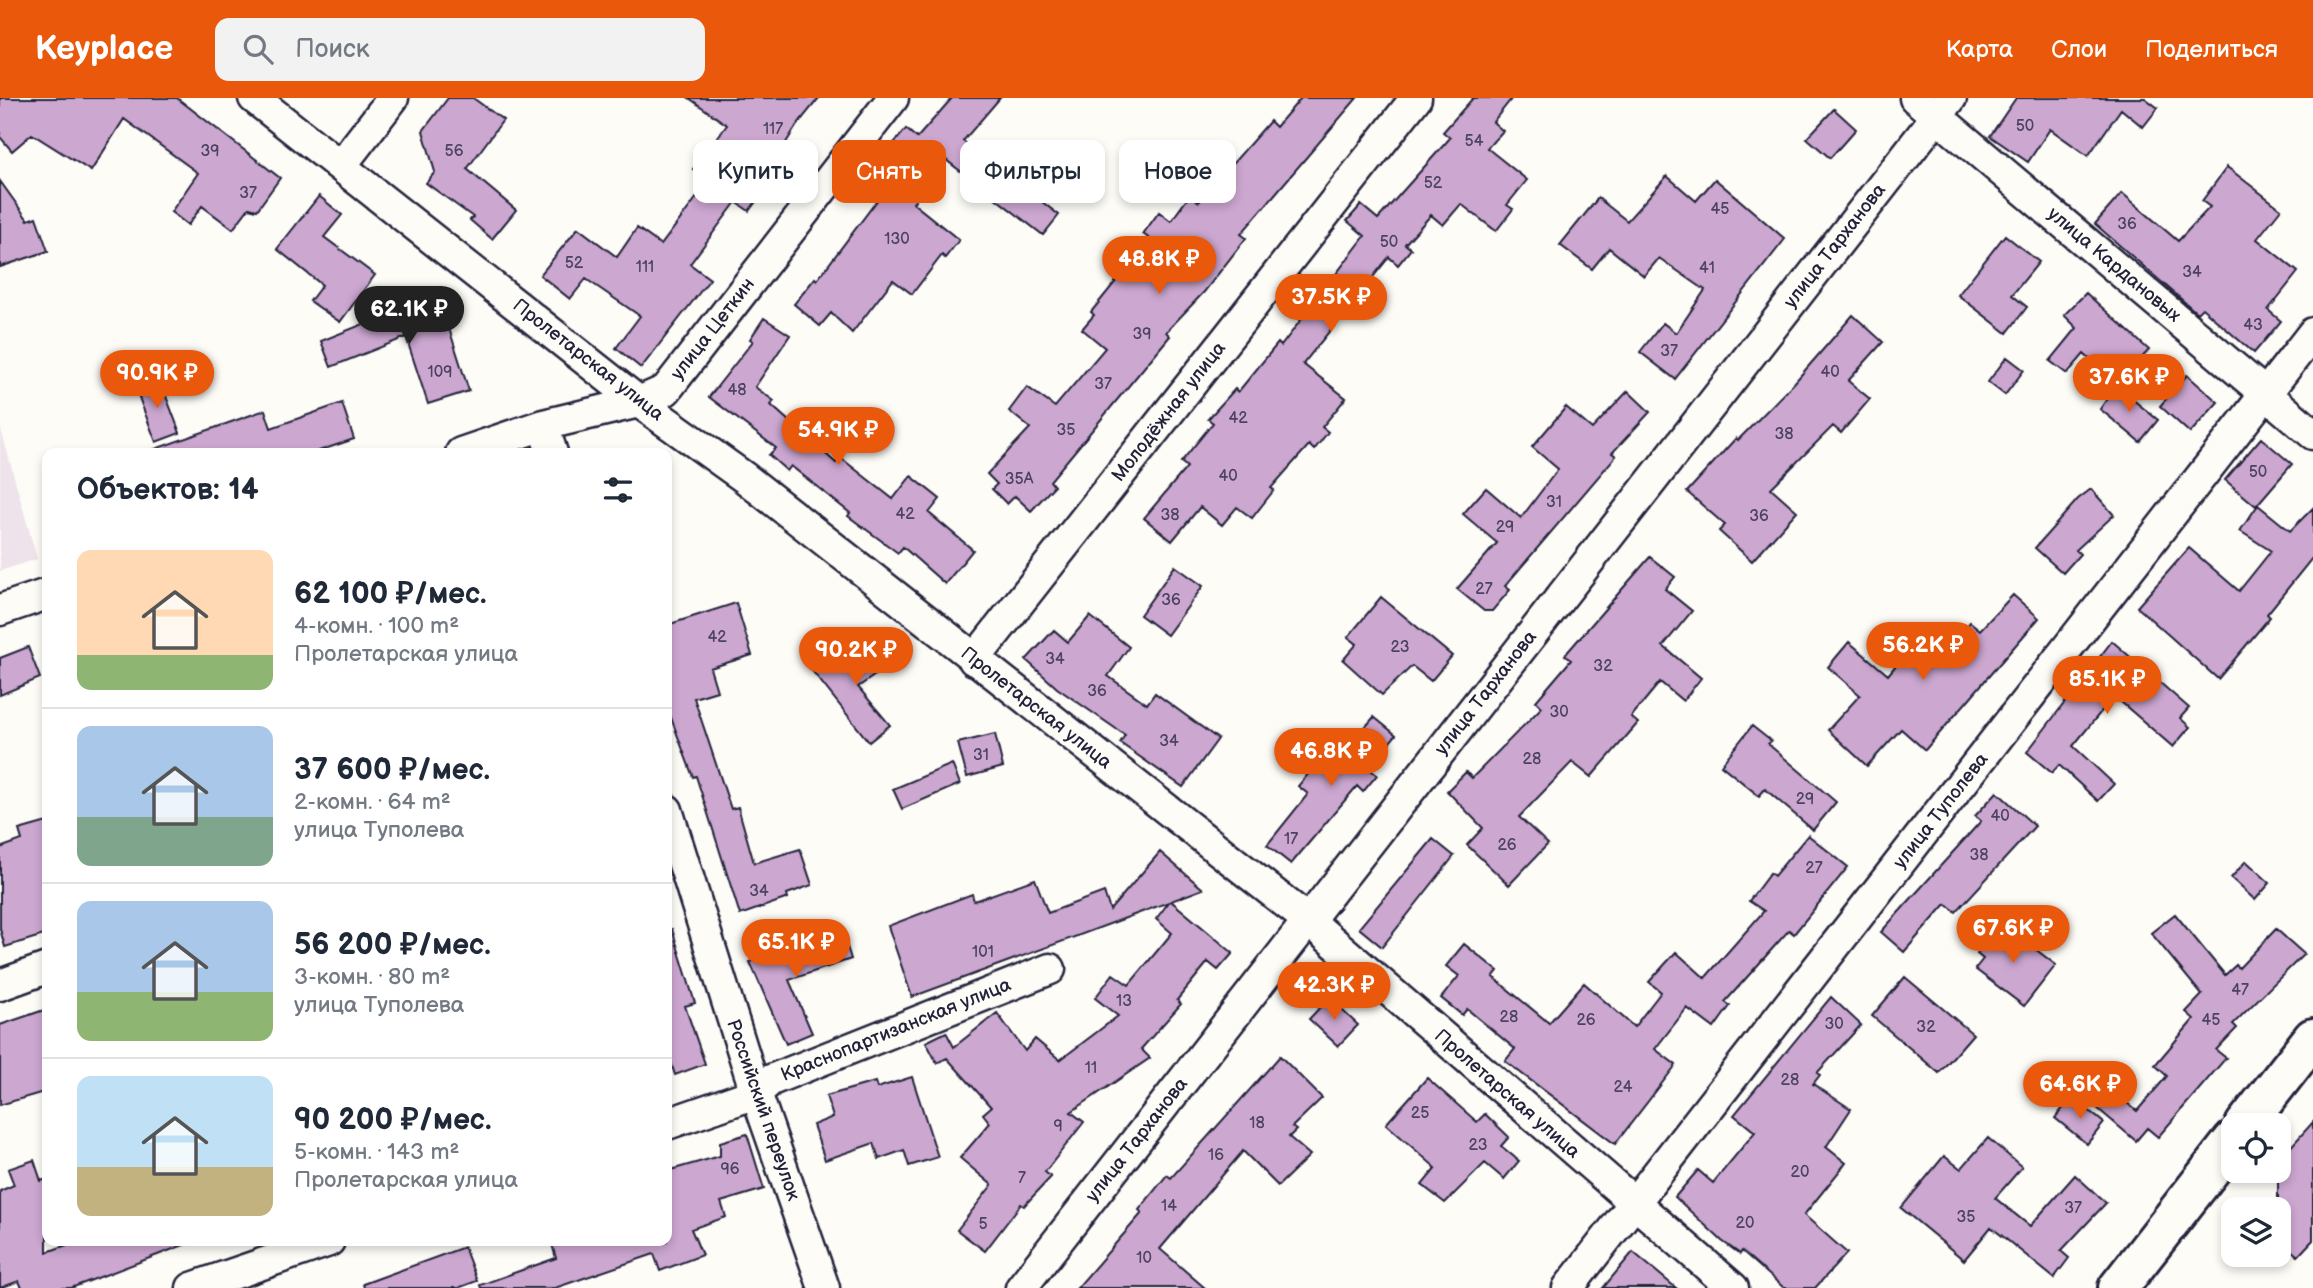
<!DOCTYPE html>
<html lang="ru">
<meta charset="utf-8">
<style>
body{margin:0;font-family:"Balsamiq Sans",sans-serif;background:#f2f2f3;color:#1f2937;height:100vh;display:flex;flex-direction:column;font-size:26px;white-space:nowrap}
*{box-sizing:border-box;margin:0}
p{font-size:23px;color:#747a83}
.icon{flex:none;width:38px;height:38px;fill:none;stroke:currentColor;stroke-width:2;stroke-linecap:round;stroke-linejoin:round}
.map{position:relative;flex:1;overflow:hidden}
.panel{position:absolute;left:42px;top:350px;width:630px;height:798px;display:flex;flex-direction:column;background:#fff;border-radius:14px;box-shadow:0 4px 10px #0003}
.panel>*{flex:none}
.hud{position:absolute;left:693px;top:42px;width:665px;height:63px;display:flex;gap:14px}
.fabs{position:absolute;left:2221px;top:1015px;display:grid;gap:14px}
.fabs a{display:grid;place-items:center;width:70px;height:70px;border-radius:14px;background:#fff;box-shadow:0 4px 10px #0003;font-size:35px}
.price{position:absolute;translate:-50% -60px;padding:0 16px;border-radius:24px;background:#ea580c;color:#fff;font-size:23px;line-height:46px;filter:drop-shadow(0 2px 4px #0008)}
.price::after{content:'';position:absolute;left:50%;top:42px;width:21px;height:16px;margin-left:-10px;background:inherit;clip-path:polygon(0 0,100% 0,50% 100%)}
.price.current{background:#222;color:#fff}
ul{padding:0;list-style:none}
li{display:flex;align-items:center;gap:21px;height:175px;padding:0 35px}
li+li{border-top:2px solid #e0e1e3}
li span{display:grid;place-items:center;flex:none;width:196px;height:140px;border-radius:14px;color:#555}
li>.icon{margin-inline-start:auto}
span .icon{width:84px;height:84px;fill:#fffc;stroke-width:1}
li b{font-size:30px}
h2{display:flex;justify-content:space-between;align-items:center;height:84px;padding:0 35px;font-size:30px}
.chip{padding:0 24px;border-radius:14px;background:#fff;box-shadow:0 4px 10px #0003;font-size:24px;line-height:63px}
.chip.current{background:#ea580c;color:#fff}
header{display:flex;align-items:center;gap:42px;box-sizing:border-box;height:98px;padding:0 35px;background:#ea580c;color:#fff}
header strong{font-size:33px}
nav{display:flex;gap:38px;margin-inline-start:auto;font-size:24px}
.search{width:490px;height:63px;background:#f2f2f3;display:flex;align-items:center;gap:18px;box-sizing:border-box;padding:0 24px;border-radius:14px;color:#747a83;font-size:26px}
.map>svg:first-child{display:block}
.built{fill:#eee2eb}
.building{fill:#cca7d0;stroke:#22223b;stroke-width:2}
.lines{fill:none;stroke-linecap:round;stroke-linejoin:round}
.street-casing{stroke:#22223b;stroke-width:35}
.secondary-casing{stroke:#22223b;stroke-width:44}
.street{stroke:#fdfcf7;stroke-width:30}
.secondary{stroke:#fdfcf7;stroke-width:38}
.labels{text-anchor:middle;dominant-baseline:central;stroke-width:7;stroke-linejoin:round;paint-order:stroke}
.number-label{font-size:16px;fill:#4c4360}
.street-label{font-size:19px;fill:#22223b;stroke:#fdfcf7}
</style>
<header>
<strong>Keyplace</strong>
<div class="search"><svg class="icon" aria-label="search" viewBox="0 0 24 24"><circle cx="10" cy="10" r="6"/><path d="M15 15l6 6"/></svg>Поиск</div>
<nav><a>Карта</a><a>Слои</a><a>Поделиться</a></nav>
</header>
<div class="map">
<svg width="2313" height="1190" viewBox="0 0 2313 1190">
<rect width="100%" height="100%" fill="#fdfcf7"/>
<filter id="ink" filterUnits="userSpaceOnUse"><feTurbulence type="fractalNoise" baseFrequency=".0143" numOctaves="2"/><feDisplacementMap in="SourceGraphic" scale="14" xChannelSelector="R" yChannelSelector="G"/><feConvolveMatrix kernelMatrix="1 2 1 2 8 2 1 2 1" color-interpolation-filters="sRGB"/></filter>
<g filter="url(#ink)">
<path class="built" d="M0 328 37 461 0 473Z"/>
<path class="building" d="M0 0H177L280 80 257 112 249 110 233 131 202 108 188 127 171 114 198 75 124 21 91 73 32 36 12 53 0 39Z
M448 0H473L503 22 467 71 516 112 492 141 470 122 473 119 426 85 435 74 423 33Z
M689 0H819L797 27 769 72 776 77 749 113 736 104 690 166 710 181 641 270 616 250 640 218 586 181 570 201 540 177 578 130 617 159 637 130 661 147 709 83 693 71 727 27Z
M952 0H1000L963 43 1059 117 1043 137 946 62 913 105 959 142 945 160 942 157 912 196 893 182 852 235 831 215 820 228 794 206 815 180 817 182 906 64 889 51 906 31 917 40Z
M1301 0H1357L1241 136 1246 140 1204 194 1166 234 1170 238 1050 383 1054 388 1031 413 1015 398 1007 406 992 391 997 386 987 376 1030 330 1009 313 1027 289 1055 309 1105 250 1082 231 1094 217 1091 214 1150 141 1143 136 1159 114 1171 123 1190 97 1199 104 1270 23 1276 29Z
M1473 0H1512L1493 24 1503 33 1487 50 1527 82 1507 107 1513 111 1496 133 1461 106 1443 127 1431 117 1405 146 1411 151 1398 167 1389 159 1303 266 1346 300 1322 329 1328 334 1314 352 1309 347 1271 390 1274 392 1252 420 1237 409 1222 427 1200 409 1172 443 1144 420 1187 369 1181 364 1213 325 1208 321 1235 291 1238 294 1278 245 1281 248 1365 138 1347 123 1361 107 1378 121 1450 40 1443 34Z
M2016 0H2145L2158 10 2143 29 2121 11 2088 58 2050 31 2028 64 1990 38Z
M1834 11 1856 31 1830 60 1807 40Z
M2227 69 2281 111 2257 141 2298 174 2268 212 2281 223 2254 255 2202 210 2197 215 2095 126 2122 95 2178 143 2210 109 2202 103Z
M1667 78 1696 103 1715 81 1785 141 1675 281 1640 254 1663 225 1676 235 1705 192 1659 160 1644 178 1609 150 1592 171 1560 147 1598 100 1627 123Z
M0 83 28 122 36 119 48 153 0 169Z
M319 98 342 117 324 139 375 177 340 224 310 203 322 187 277 151Z
M2005 137 2039 164 2012 197 2027 209 2007 235 1958 197Z
M2086 195 2149 252 2117 287 2084 256 2067 276 2050 263 2077 230 2064 217Z
M438 196 469 293 428 306 406 239 331 269 321 243Z
M1853 217 1883 244 1848 283 1870 301 1841 335 1833 328 1771 390 1797 413 1752 463 1719 433 1725 427 1687 394 1736 340 1738 342 1794 285Z
M764 220 790 237 755 289 774 303 771 307 836 365 841 360 893 401 911 378 940 401 929 415 973 452 945 486 903 449 898 455 848 418 850 415 791 368 787 373 769 357 776 350 709 299 753 243 750 241Z
M2007 259 2024 272 2005 297 1988 284Z
M2187 277 2218 304 2190 335 2160 308Z
M159 280 180 335 156 344 135 289Z
M2116 288 2158 322 2140 344 2100 311Z
M1628 293 1650 314 1612 355 1616 358 1505 488 1510 492 1492 513H1484L1457 491 1497 445 1463 416 1486 390 1521 420 1558 371 1532 349 1566 309 1592 331Z
M342 305 354 341 313 355H153L152 352 265 312 271 330Z
M2261 340 2292 366 2256 408 2225 382Z
M2091 391 2114 417 2076 452 2080 456 2063 475 2035 450 2078 401Z
M2258 407 2290 433 2313 410V459L2267 516 2270 519 2218 581 2137 509 2189 450 2239 493 2271 453 2240 433Z
M1650 459 1675 479 1665 491 1692 513 1663 548 1701 580 1683 603 1660 584 1631 619 1638 625 1591 679 1572 664 1519 719 1548 746 1509 787 1467 747 1483 730 1447 693 1466 674 1472 680 1542 609 1536 603 1571 562 1565 557Z
M1175 468 1203 488 1167 537 1140 517Z
M2013 497 2039 520 1925 652 1901 631 1867 668 1828 632 1860 597 1828 569 1849 544 1888 577 1929 527 1953 547 1970 524 1980 532Z
M1381 499 1452 558 1431 583 1412 568 1382 597 1343 562 1357 546 1348 539Z
M736 505 752 557 710 570 717 593 694 600 731 711 738 709 754 765 800 751 812 787 787 796 788 800 740 817 696 678 693 679 667 609V527Z
M1090 518 1129 549 1108 578 1147 606 1155 595 1218 641 1183 689 1120 645 1125 637 1057 590 1026 562 1054 532 1068 544Z
M879 542 894 564 858 589 890 627 869 644 810 570 830 557 838 569Z
M2112 543 2189 610 2180 620 2190 629 2173 649 2114 598 2073 648 2114 686 2098 703 2059 667 2052 675 2027 654Z
M28 549 40 580 0 597V560Z
M1374 619 1396 637 1368 670 1377 677 1363 694 1357 688 1291 766 1267 747 1308 696 1298 688 1336 643 1346 651Z
M1752 628 1771 643 1768 646 1836 704 1813 732 1765 691 1759 698 1721 667Z
M995 636 1003 669 967 679 958 645Z
M952 666 960 686 902 711 893 691Z
M1997 694 2035 728 1956 814 1946 806 1904 854 1881 834 1981 723 1975 718Z
M47 724V836L5 849 0 831V750L22 742 19 732Z
M1808 737 1848 769 1794 836 1789 832 1725 904 1730 908 1714 930 1687 910 1655 951 1676 967 1615 1046 1505 963 1515 951 1467 911 1462 917 1441 900 1459 878 1446 868 1464 846 1498 873 1493 879 1549 925 1584 885 1634 929 1661 894 1649 884 1676 854 1705 880 1764 813 1749 803 1770 775 1774 778Z
M1433 741 1454 758 1382 849 1359 830Z
M1160 754 1203 791 1171 803 1233 855 1218 872 1208 864 1177 902 1181 906 1141 951 1150 960 1071 1014 1084 1024 1045 1074 1051 1079 1024 1108 1021 1106 985 1153 957 1132 992 1087 960 1060 990 1025 983 1016 991 1009 947 960 937 965 926 944 946 934 954 949 997 915 1025 953 1035 941 1060 962 1118 918 1095 900 1113 876 1129 887 1172 835 1156 821 1169 804 912 899 888 828 972 796 974 803 1035 781 1048 815 1104 794 1110 812Z
M2246 763 2270 785 2255 802 2231 780Z
M2175 816 2225 877 2236 867 2239 870 2276 831 2304 856 2233 926 2237 930 2216 952 2226 960 2158 1039 2147 1030 2136 1043 2097 1010 2112 993 2137 1013 2167 978 2155 967 2194 921 2186 914 2202 897 2151 835Z
M2001 825 2056 867 2024 908 1975 871 1983 861 1977 856Z
M672 831 695 905 685 908 705 966 675 977 667 952V832Z
M842 833 851 861 789 882 812 935 786 946 750 864Z
M1905 879 1973 936 1939 975 1872 918Z
M1831 899 1861 927 1817 975 1820 977 1813 986 1851 1011 1826 1049 1846 1065 1804 1117 1847 1155 1815 1190H1784L1742 1153 1740 1156 1722 1143 1675 1099 1698 1072 1713 1085 1755 1034 1734 1017Z
M1329 900 1358 927 1338 948 1309 921Z
M47 911V993L0 1007V927Z
M1280 958 1322 1000 1292 1029 1296 1032 1289 1039 1310 1057 1278 1088 1243 1053 1160 1151 1205 1190H1077L1142 1115 1139 1112 1167 1077 1171 1080Z
M912 979 938 1059 909 1068 904 1052 879 1061 874 1045 825 1062 813 1027 833 1019 826 998 875 984 877 990Z
M1427 980 1477 1024 1485 1016 1509 1039 1501 1048 1519 1063 1504 1081 1485 1065 1445 1105 1422 1087 1436 1070 1386 1026Z
M2072 999 2104 1025 2087 1046 2055 1020Z
M2313 1024V1142L2298 1158 2278 1141V1063Z
M747 1036 764 1091 721 1104 726 1119 691 1131 702 1157 660 1173 654 1156 555 1190H481L480 1187 556 1160 551 1143H667V1073L720 1058V1044Z
M1988 1040 2022 1069 1995 1100 2030 1128 2075 1077 2106 1105 2061 1153 2069 1160 2054 1180 1991 1129 1964 1162 1901 1110 1944 1058 1961 1071Z
M34 1062 41 1083 47 1081V1154L78 1143 189 1145 71 1190H22L19 1183 0 1190V1093L14 1087 8 1071Z
M464 1149 477 1183 458 1190H364L363 1186Z
M1633 1154 1676 1190H1603Z"/>
<g class="lines">
<g class="street-casing">
<path id="street" d="M254 0 639 304 745 380 1309 823 1733 1190
M1915 0 2313 336
M342 66 393 0
M543 327 552 355
M461 355 543 327 639 304 666 292 893 0
M0 512 47 496
M974 562 1416 0
M667 712 756 995 824 1190
M0 887 47 870
M667 1026 756 995 771 982 1050 871
M192 1190 329 1143
M1021 1190 1951 0
M1568 1190 2313 235"/>
</g>
<g class="secondary-casing">
<path id="secondary" d="M2245 1027 2313 940
M2118 1190 2233 1043"/>
</g>
<use href="#street" class="street"/>
<use href="#secondary" class="secondary"/>
</g>
</g>
<g class="labels">
<g class="number-label">
<text x="2025" y="28">50</text>
<text x="773" y="31">117</text>
<text x="1474" y="43">54</text>
<text x="210" y="53">39</text>
<text x="454" y="53">56</text>
<text x="1433" y="85">52</text>
<text x="248" y="95">37</text>
<text x="1720" y="111">45</text>
<text x="2127" y="126">36</text>
<text x="897" y="141">130</text>
<text x="1389" y="144">50</text>
<text x="574" y="165">52</text>
<text x="645" y="169">111</text>
<text x="1707" y="170">41</text>
<text x="2192" y="174">34</text>
<text x="2253" y="227">43</text>
<text x="1142" y="236">39</text>
<text x="1669" y="253">37</text>
<text x="440" y="274">109</text>
<text x="1830" y="274">40</text>
<text x="1103" y="286">37</text>
<text x="737" y="292">48</text>
<text x="1238" y="320">42</text>
<text x="1066" y="332">35</text>
<text x="1784" y="336">38</text>
<text x="2258" y="374">50</text>
<text x="1228" y="378">40</text>
<text x="1019" y="381">35А</text>
<text x="1554" y="404">31</text>
<text x="905" y="416">42</text>
<text x="1170" y="417">38</text>
<text x="1759" y="418">36</text>
<text x="1505" y="429">29</text>
<text x="1484" y="491">27</text>
<text x="1171" y="502">36</text>
<text x="717" y="539">42</text>
<text x="1400" y="549">23</text>
<text x="1055" y="561">34</text>
<text x="1603" y="568">32</text>
<text x="1097" y="593">36</text>
<text x="1559" y="614">30</text>
<text x="1169" y="643">34</text>
<text x="981" y="657">31</text>
<text x="1532" y="661">28</text>
<text x="1805" y="701">29</text>
<text x="2000" y="718">40</text>
<text x="1291" y="741">17</text>
<text x="1507" y="747">26</text>
<text x="1979" y="757">38</text>
<text x="1814" y="770">27</text>
<text x="759" y="793">34</text>
<text x="983" y="854">101</text>
<text x="2240" y="892">47</text>
<text x="1124" y="903">13</text>
<text x="1509" y="919">28</text>
<text x="1586" y="922">26</text>
<text x="2211" y="922">45</text>
<text x="1834" y="926">30</text>
<text x="1926" y="929">32</text>
<text x="1091" y="970">11</text>
<text x="1790" y="982">28</text>
<text x="1623" y="989">24</text>
<text x="1420" y="1015">25</text>
<text x="1257" y="1025">18</text>
<text x="1058" y="1028">9</text>
<text x="1478" y="1047">23</text>
<text x="1216" y="1057">16</text>
<text x="730" y="1071">96</text>
<text x="1800" y="1074">20</text>
<text x="1022" y="1080">7</text>
<text x="1169" y="1108">14</text>
<text x="2073" y="1110">37</text>
<text x="1966" y="1119">35</text>
<text x="1745" y="1125">20</text>
<text x="983" y="1126">5</text>
<text x="1144" y="1160">10</text>
</g>
<g class="street-label">
<text transform="translate(1835 148) rotate(-52)">улица Тарханова</text>
<text transform="translate(2114 167) rotate(40)">улица Кардановых</text>
<text transform="translate(713 231) rotate(-52)">улица Цеткин</text>
<text transform="translate(588 262) rotate(38)">Пролетарская улица</text>
<text transform="translate(1169 314) rotate(-52)">Молодёжная улица</text>
<text transform="translate(1486 595) rotate(-52)">улица Тарханова</text>
<text transform="translate(1036 610) rotate(38)">Пролетарская улица</text>
<text transform="translate(1941 713) rotate(-52)">улица Туполева</text>
<text transform="translate(896 932) rotate(-22)">Краснопартизанская улица</text>
<text transform="translate(1507 996) rotate(41)">Пролетарская улица</text>
<text transform="translate(763 1012) rotate(71)">Российский переулок</text>
<text transform="translate(1137 1042) rotate(-52)">улица Тарханова</text>
</g>
</g>
</svg>
<div class="fabs">
<a><svg class="icon" aria-label="locate" viewBox="0 0 24 24"><circle cx="12" cy="12" r="6"/><path d="M12 2v4M12 18v4M2 12h4M18 12h4"/></svg></a>
<a><svg class="icon" aria-label="layers" viewBox="0 0 24 24"><path d="M12 4l9 5-9 5-9-5zM3 14l9 5 9-5"/></svg></a>
</div>
<b class="price" style="left:1159px;top:198px">48.8K ₽</b>
<b class="price" style="left:1331px;top:236px">37.5K ₽</b>
<b class="price current" style="left:409px;top:248px">62.1K ₽</b>
<b class="price" style="left:157px;top:312px">90.9K ₽</b>
<b class="price" style="left:2129px;top:316px">37.6K ₽</b>
<b class="price" style="left:838px;top:369px">54.9K ₽</b>
<b class="price" style="left:1923px;top:584px">56.2K ₽</b>
<b class="price" style="left:856px;top:589px">90.2K ₽</b>
<b class="price" style="left:2107px;top:618px">85.1K ₽</b>
<b class="price" style="left:1331px;top:690px">46.8K ₽</b>
<b class="price" style="left:2013px;top:867px">67.6K ₽</b>
<b class="price" style="left:796px;top:881px">65.1K ₽</b>
<b class="price" style="left:1334px;top:924px">42.3K ₽</b>
<b class="price" style="left:2080px;top:1023px">64.6K ₽</b>
<div class="hud">
<a class="chip">Купить</a>
<a class="chip current">Снять</a>
<a class="chip">Фильтры</a>
<a class="chip">Новое</a>
</div>
<section class="panel">
<h2>Объектов: 14<svg class="icon" aria-label="filters" viewBox="0 0 24 24"><path d="M4 7h16M4 17h16"/><circle cx="9" cy="7" r="2"/><circle cx="15" cy="17" r="2"/></svg></h2>
<ul>
<li><span style="background:linear-gradient(#ffd9b3 75%,#8fb573 0)"><svg class="icon" aria-label="home" viewBox="0 0 24 24"><path d="M3 11l9-7 9 7M6 9v11h12V9"/></svg></span><div><b>62 100 ₽/мес.</b><p>4-комн. · 100 m²</p><p>Пролетарская улица</p></div></li>
<li><span style="background:linear-gradient(#a9c7e8 65%,#7fa58c 0)"><svg class="icon" aria-label="home" viewBox="0 0 24 24"><path d="M3 11l9-7 9 7M6 9v11h12V9"/></svg></span><div><b>37 600 ₽/мес.</b><p>2-комн. · 64 m²</p><p>улица Туполева</p></div></li>
<li><span style="background:linear-gradient(#a9c7e8 65%,#8fb573 0)"><svg class="icon" aria-label="home" viewBox="0 0 24 24"><path d="M3 11l9-7 9 7M6 9v11h12V9"/></svg></span><div><b>56 200 ₽/мес.</b><p>3-комн. · 80 m²</p><p>улица Туполева</p></div></li>
<li><span style="background:linear-gradient(#bfe0f5 65%,#c2b280 0)"><svg class="icon" aria-label="home" viewBox="0 0 24 24"><path d="M3 11l9-7 9 7M6 9v11h12V9"/></svg></span><div><b>90 200 ₽/мес.</b><p>5-комн. · 143 m²</p><p>Пролетарская улица</p></div></li>
</ul>
</section>
</div>
